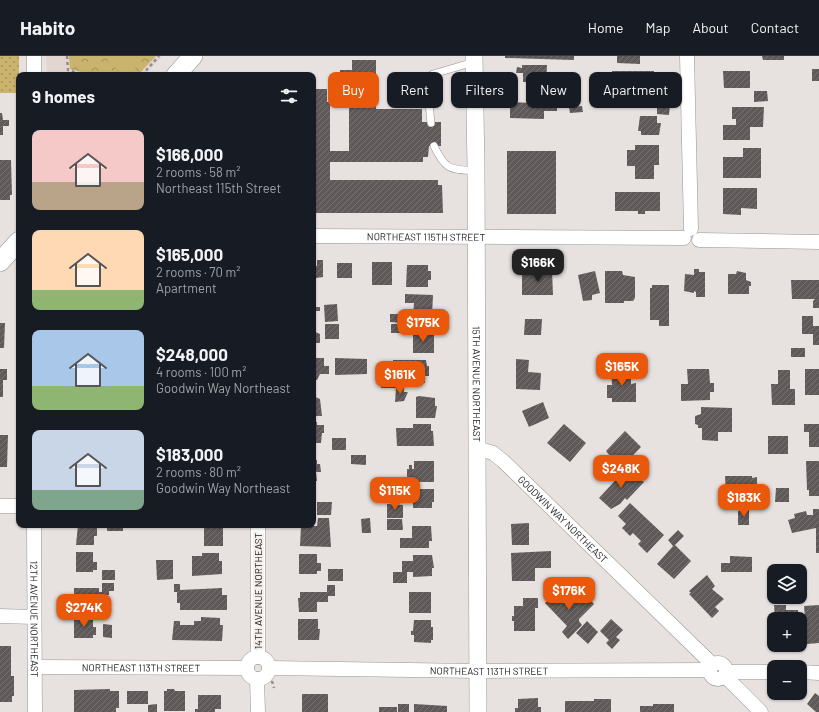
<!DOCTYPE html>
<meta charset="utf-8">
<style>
body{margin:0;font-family:Barlow,sans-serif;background:#242831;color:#f1f3f6;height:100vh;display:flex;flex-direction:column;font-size:15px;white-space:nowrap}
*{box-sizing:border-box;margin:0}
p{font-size:13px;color:#9ea1a6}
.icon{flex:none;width:22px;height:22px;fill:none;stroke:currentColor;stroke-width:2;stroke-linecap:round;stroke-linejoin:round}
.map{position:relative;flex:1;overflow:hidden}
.side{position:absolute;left:16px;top:16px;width:300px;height:456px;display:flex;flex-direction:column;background:#171b24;border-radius:8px;box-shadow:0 1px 3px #0004}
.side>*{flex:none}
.hud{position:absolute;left:328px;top:16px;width:380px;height:36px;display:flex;gap:8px}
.buttons{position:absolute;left:767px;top:508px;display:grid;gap:8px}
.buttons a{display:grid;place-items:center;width:40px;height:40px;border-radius:8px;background:#171b24;box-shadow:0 1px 3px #0004;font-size:20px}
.price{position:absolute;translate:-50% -34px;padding:0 9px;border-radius:8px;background:#ea580c;color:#fff;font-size:13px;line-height:26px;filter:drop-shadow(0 1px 2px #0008)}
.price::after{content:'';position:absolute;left:50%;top:24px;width:12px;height:9px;margin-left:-6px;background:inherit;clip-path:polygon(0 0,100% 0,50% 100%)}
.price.active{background:#222;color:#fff}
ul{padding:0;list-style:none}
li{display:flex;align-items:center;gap:12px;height:100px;padding:0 16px}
li span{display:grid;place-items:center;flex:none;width:112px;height:80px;border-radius:8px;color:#555}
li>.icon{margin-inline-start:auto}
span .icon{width:48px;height:48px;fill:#fffc;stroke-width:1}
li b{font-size:17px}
h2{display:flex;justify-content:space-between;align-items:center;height:48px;padding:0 16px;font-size:17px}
.chip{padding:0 14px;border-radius:8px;background:#171b24;box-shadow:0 1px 3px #0004;font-size:14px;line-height:36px}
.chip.active{background:#ea580c;color:#fff}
header{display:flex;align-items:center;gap:24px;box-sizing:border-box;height:56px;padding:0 20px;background:#171b24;border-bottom:1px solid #363941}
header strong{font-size:19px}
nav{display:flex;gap:22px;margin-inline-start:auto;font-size:14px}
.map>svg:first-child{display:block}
.built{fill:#e3d5d0}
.grass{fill:url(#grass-dots)}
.park{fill:url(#park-crowns)}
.pitch{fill:#c9b36d}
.building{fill:url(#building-hatch)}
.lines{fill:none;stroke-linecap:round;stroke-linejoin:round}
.service-casing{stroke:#999491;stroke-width:8}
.minor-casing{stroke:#999491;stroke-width:15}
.tertiary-casing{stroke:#999491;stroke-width:18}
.secondary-casing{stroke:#999491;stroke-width:20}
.path{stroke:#928e8d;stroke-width:2.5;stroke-dasharray:3 3;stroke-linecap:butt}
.service{stroke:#fff;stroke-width:7}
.minor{stroke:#fff;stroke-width:14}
.tertiary{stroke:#fff;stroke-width:17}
.secondary{stroke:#fff;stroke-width:19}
.labels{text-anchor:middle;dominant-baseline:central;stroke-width:4;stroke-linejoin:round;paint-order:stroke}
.street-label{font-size:10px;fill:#242222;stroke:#f5efec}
</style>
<header>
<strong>Habito</strong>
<nav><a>Home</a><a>Map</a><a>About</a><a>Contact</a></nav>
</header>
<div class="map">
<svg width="819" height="656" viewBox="0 0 819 656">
<defs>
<pattern id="grass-dots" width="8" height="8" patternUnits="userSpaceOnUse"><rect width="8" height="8" fill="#c9b36d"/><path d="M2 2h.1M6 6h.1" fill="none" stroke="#a39159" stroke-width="1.8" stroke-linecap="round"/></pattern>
<pattern id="park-crowns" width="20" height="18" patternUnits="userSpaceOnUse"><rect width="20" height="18" fill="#c9b36d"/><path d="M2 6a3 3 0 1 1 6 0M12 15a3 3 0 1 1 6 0" fill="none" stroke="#a39159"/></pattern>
<pattern id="building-hatch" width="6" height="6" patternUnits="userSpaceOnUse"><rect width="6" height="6" fill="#5f5959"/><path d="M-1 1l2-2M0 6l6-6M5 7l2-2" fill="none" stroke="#767272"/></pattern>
</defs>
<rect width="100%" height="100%" fill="#e7e2df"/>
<path class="built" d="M46 0H162L145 19H47Z"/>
<path class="grass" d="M0 0H19V37H0Z"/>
<path class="park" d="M69 0H156L138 19H92L70 13Z"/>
<path class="pitch" d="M111 0H146L129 19H123L107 4Z"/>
<path class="building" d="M505 0H574V4L505 2Z
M617 0H640V8L617 7Z
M762 0H784V4H763Z
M352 4H376V53H422V66H441V90H429L428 101H423V106H330V124H438V129H442L443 157H313V33H327V46H330V95H349V52H351V38H344V25H340V14H352Z
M522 9H547L546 26H523V17H516L517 11 522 12Z
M812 13H819V25H812Z
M612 15H654V29H660V46H642V38H612Z
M723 15H750V32H724Z
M754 35H767L768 45 754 46Z
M510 46 557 48V55H544V63L510 62Z
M657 48 670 49 669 59 657 58Z
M582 50 583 56 570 57 569 51Z
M732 51H764L763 71H750V84H723V69H736V63H732Z
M0 57H2L3 64H9V70H3V79H0Z
M640 60H657V67H661L659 79H641V75H638Z
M635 89H659V109H654V123H635V110H627V94H635Z
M743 92H761V122H723V101H743Z
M507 95H556V158H507Z
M0 104H11L12 139H10V144H0Z
M723 132H757V153L741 152V159L723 158Z
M615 136H660V155H645V158H638V155H615Z
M317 204H323V221L316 222V230H313V210H317Z
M372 206H392V229H372Z
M337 207H352V222H337Z
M407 209H428V215H431V224H428V231H406Z
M694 213H699V216H705V241H696V236L694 235V237L684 235 685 218 694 219Z
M537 214H552L553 239H522V217L537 218Z
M595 215 600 237 592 239V244L583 245 578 219Z
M605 215H622L623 219 635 221V242L633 245H624V247H605Z
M737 215 746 217V224L751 226V230H749V238H728V218H736Z
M791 224H819V252H813V245L815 243H792Z
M652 229H669V270H659V264H650V232H652Z
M313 237H316V251H320V255H315V257H313Z
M405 238 433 239 432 260 413 259 414 247H405Z
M337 248 338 265 325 266 324 249Z
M390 258H405L404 267 390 266Z
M802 260H813V270H819V289H813V278H802Z
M525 263H542L541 279H524Z
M0 267H5L4 292H0Z
M325 268H339V283H325Z
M391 268H404V277H391Z
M313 275 320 278V287H316V296H313Z
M418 276 434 278V297H413V278Z
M791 292H805V301H791Z
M313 302H324V310H329V318H320L317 324H313Z
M335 302 367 303V318L335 319Z
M516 303 529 304 528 316 541 317 540 334 516 333Z
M393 304H426L427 310H429V320H425V327H408V319H399V315L393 314Z
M0 313H7V324H3V341H0Z
M611 313H631V328L636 327V346H612V342H607V329H612Z
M687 313H709L710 327H714V336H710V344L681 345V328H688Z
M805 313H819V339H805Z
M778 314H790V333H795V349H772L771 328H778Z
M381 320 396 321V332H381Z
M396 332H404V336H408L404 345 395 346Z
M313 340 320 343 322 360H313Z
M419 340 435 342V350H437L435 362H416V341Z
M543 346 549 362 529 371 522 355Z
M701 351 732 352V376H718V385L702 384V372H698V369L695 368V360L701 358Z
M313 366H317V369H324V377H322L321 387H313Z
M413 368H431V375H433L434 390H397L396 372H413Z
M564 368 586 387 570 406 547 387Z
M804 368H819V391H809V376H804Z
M625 375 641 391 622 411H619L606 395Z
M0 379H8L7 411H0Z
M768 380H788V398H768Z
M332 382H346V394H332Z
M351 399H366V409L351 408Z
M317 404V408H320L321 416H316L317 425H313V405Z
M414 405H434V426H414V423H407V413H409V409H412V413H414Z
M806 405H819V440H809V434H807Z
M628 413 644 426 627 444 625 442 620 448 611 453 599 442 623 416 624 417Z
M725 420H752V422L757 421V436L726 439Z
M776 432H789V446H775Z
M413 433H434V446H432V452H413Z
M317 446H332L331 459H317Z
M630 447 664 479 647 497 638 488 641 485 633 477 630 480 622 472 626 468 618 460Z
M387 448 403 449V462H387Z
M813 453H819V497H816V472L792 477 788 464 795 462 794 458 806 455 807 459H813Z
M749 454V469H738V455Z
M318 462H329L331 491 300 490 301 470H317Z
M370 462 371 477H362L361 463Z
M387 463H402L403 474H387Z
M529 467V489H512L511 468Z
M78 469H94V471H97V480H94V489H76Z
M107 469H123V475H107Z
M204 469H223V490H204Z
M412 470H431L432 485H429V492H400V482H412Z
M678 474 684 480 675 489 691 505 674 523 657 508 673 490 668 484Z
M551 495V512H535V525H512L511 497Z
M76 496H93V506H97V514H93V516H76Z
M202 497H219V505H222V518L192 520V500H202Z
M299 498H317V507H321V515H317V518H299Z
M413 499H432L434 512H432V520L413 521V516H407V527H393V516H402V505H413Z
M730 500 752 501V516H721V507H730Z
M156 504H173V523L157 524Z
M328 513H343V525H328Z
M102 514H115V524H102Z
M707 519 715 530 712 533 724 543 715 551 719 555 712 562 689 538 691 537 689 535Z
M102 527H114V535H109V539H105V555H74V532H99V536H102Z
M174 528H180V534L222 532V539H227V554H180V547H177V536H174Z
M327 529H335V540H328V546H317V556H299L298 542H300V536H327Z
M558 534 563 539 566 536 577 547 583 541 585 543 588 541 594 548 579 563V565L582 569 568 583 562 576 567 570 545 547Z
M409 536H431V557H409Z
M523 542H538V552H535V575H514V565H512V560H514V550H523Z
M774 549H786V554H798L799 563H775Z
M819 549V587L807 588 804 550Z
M74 561 93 562V571H96V579H93V582H74Z
M201 561 220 562V569H223L222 585 172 584 174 565H180V569H194V565H201Z
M298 563H318V573H320L319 584H298Z
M611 563 623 574 616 581 620 584 612 593 606 587 609 584 600 575Z
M414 564H431V571H433V584H431V587L414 586V579H411V575H413Z
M587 565 598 576 588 588 576 577Z
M103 568 112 569V582L103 581Z
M0 590H11V620H14V640H12V646H0Z
M110 633V635H119V652H116V656H74V634Z
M167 633H174L175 635H185V655H164V635H167Z
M127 635H148V648H127Z
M815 637 819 640V656H816L807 648Z
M302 638H328V656H302Z
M198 639H221V653H215V656H195V653H198Z
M538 642V651H541V656H515V652H518V643Z
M594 643H611V656H565V645H594Z
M157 648V656H148V649Z
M398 648H409V656H398Z
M414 648 447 650V656H414Z
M653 648H674V656H640V650H653Z
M379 651H397V656H379Z"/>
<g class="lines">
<g class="service-casing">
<path id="service" d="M431 67 427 27 428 21 433 18 474 6
M434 90C446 115 450 113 476 115"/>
</g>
<g class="minor-casing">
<g id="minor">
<path d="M34 0V19"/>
<path d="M687 0 691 173"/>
<path id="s1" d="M313 180 684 182"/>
<path d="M699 184 819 186"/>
<path id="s2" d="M477 392 493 397 503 405 712 608"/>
<path d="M0 450H19"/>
<path id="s3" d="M34 469 35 656"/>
<path d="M258 469V601"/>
<path d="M0 560 34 561"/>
<circle cx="258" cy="612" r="11"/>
<circle cx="718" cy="615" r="8"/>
<path id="s4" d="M36 611 247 612"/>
<path id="s5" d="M269 612 478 615 710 614"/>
<path d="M727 616H774"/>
<path d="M800 616 819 617"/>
<path d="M725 620 761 656"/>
<path d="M257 623 258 656"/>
</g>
</g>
<g class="tertiary-casing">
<g id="tertiary">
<path id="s6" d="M474 0 476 110 478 656"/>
</g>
</g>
<g class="secondary-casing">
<path id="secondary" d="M176 19 193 0
M0 206 19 185"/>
</g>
<path class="path" d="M67 0 68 14 84 19
M142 19 159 0
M272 625 274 632"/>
<use href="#service" class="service"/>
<use href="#minor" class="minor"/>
<use href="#tertiary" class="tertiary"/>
<use href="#secondary" class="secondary"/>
</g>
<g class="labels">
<g class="street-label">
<text stroke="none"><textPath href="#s1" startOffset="113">NORTHEAST 115TH STREET</textPath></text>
<text stroke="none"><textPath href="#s6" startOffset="328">15TH AVENUE NORTHEAST</textPath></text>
<text stroke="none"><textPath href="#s2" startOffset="113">GOODWIN WAY NORTHEAST</textPath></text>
<text transform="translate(258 535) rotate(-90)">14TH AVENUE NORTHEAST</text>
<text stroke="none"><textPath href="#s3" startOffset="94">12TH AVENUE NORTHEAST</textPath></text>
<text stroke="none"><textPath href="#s4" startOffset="105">NORTHEAST 113TH STREET</textPath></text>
<text stroke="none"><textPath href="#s5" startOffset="220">NORTHEAST 113TH STREET</textPath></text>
</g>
</g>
</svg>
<div class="buttons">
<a><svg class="icon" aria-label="layers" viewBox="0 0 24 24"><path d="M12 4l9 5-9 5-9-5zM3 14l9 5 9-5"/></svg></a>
<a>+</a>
<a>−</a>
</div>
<b class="price active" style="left:538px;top:227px">$166K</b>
<b class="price" style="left:423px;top:287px">$175K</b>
<b class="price" style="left:622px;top:331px">$165K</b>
<b class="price" style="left:400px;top:339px">$161K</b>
<b class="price" style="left:621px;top:433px">$248K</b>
<b class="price" style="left:395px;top:455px">$115K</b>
<b class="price" style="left:744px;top:462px">$183K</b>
<b class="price" style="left:569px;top:555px">$176K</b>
<b class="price" style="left:84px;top:572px">$274K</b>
<div class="hud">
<a class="chip active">Buy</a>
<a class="chip">Rent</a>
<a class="chip">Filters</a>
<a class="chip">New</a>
<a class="chip">Apartment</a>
</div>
<section class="side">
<h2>9 homes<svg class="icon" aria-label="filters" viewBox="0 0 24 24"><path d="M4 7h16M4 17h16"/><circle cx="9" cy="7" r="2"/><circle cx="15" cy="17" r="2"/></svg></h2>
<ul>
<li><span style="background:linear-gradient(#f6c9c9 65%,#b9a48a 0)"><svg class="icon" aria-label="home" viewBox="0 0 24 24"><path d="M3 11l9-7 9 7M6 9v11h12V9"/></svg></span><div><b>$166,000</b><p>2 rooms · 58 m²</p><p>Northeast 115th Street</p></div></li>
<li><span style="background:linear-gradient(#ffd9b3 75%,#8fb573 0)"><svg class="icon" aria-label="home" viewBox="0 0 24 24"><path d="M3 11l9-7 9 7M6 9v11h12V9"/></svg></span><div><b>$165,000</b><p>2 rooms · 70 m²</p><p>Apartment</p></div></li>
<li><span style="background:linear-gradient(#a9c7e8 70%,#8fb573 0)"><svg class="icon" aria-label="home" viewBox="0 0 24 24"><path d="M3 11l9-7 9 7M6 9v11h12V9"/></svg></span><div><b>$248,000</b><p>4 rooms · 100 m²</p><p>Goodwin Way Northeast</p></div></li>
<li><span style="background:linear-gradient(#c9d6e8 75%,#7fa58c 0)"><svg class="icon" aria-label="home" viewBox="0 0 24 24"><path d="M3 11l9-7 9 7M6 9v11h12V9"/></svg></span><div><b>$183,000</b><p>2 rooms · 80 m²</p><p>Goodwin Way Northeast</p></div></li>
</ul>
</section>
</div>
